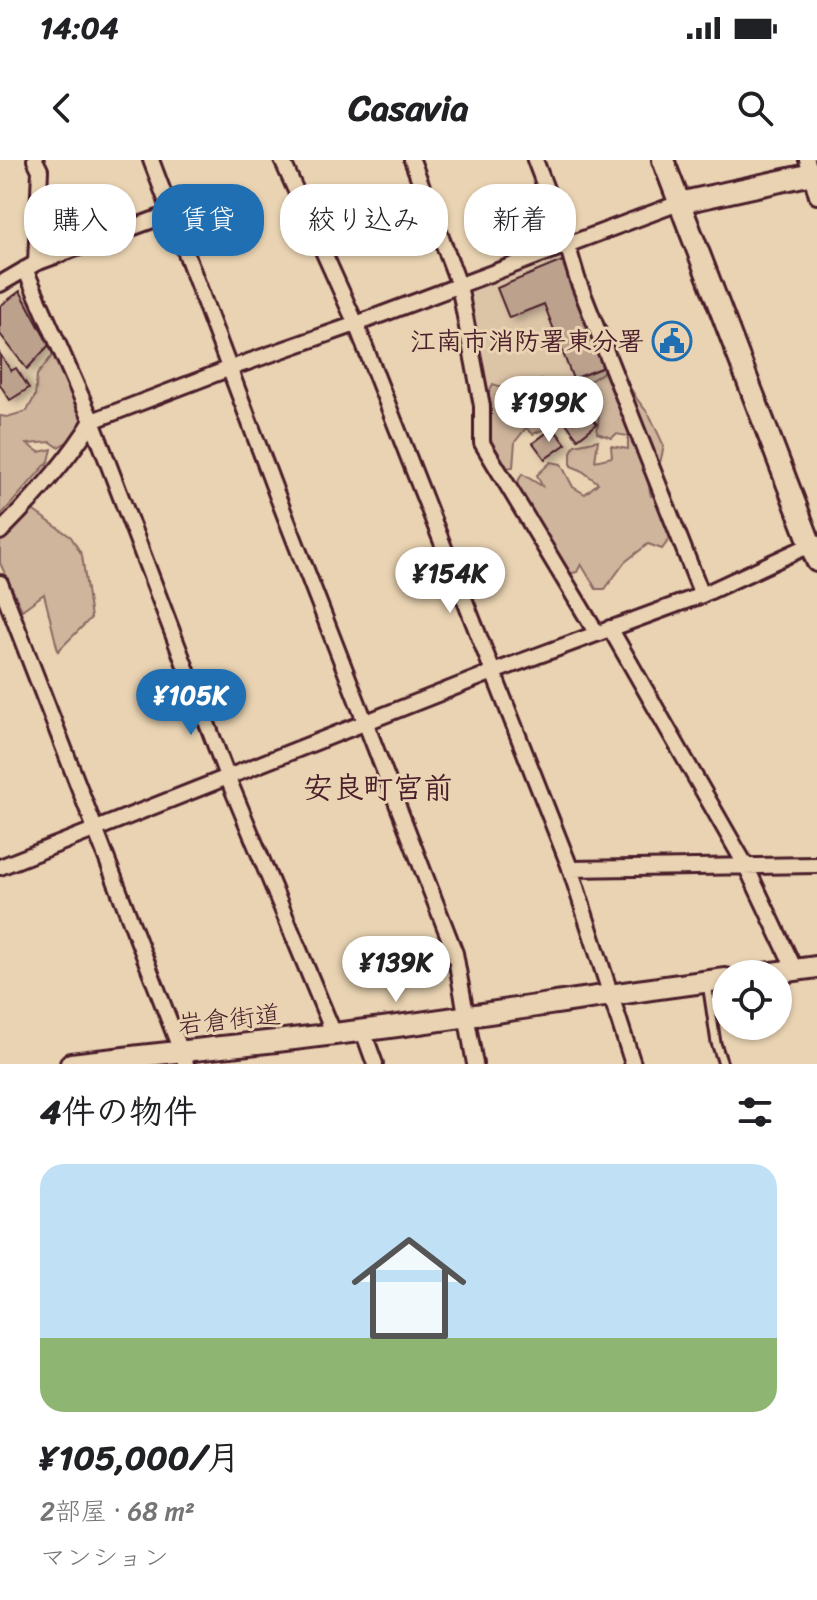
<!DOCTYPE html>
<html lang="ja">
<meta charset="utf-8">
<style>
body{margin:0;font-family:Sriracha,"Klee One",sans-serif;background:#f2f2f2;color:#202124;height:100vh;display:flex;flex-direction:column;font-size:30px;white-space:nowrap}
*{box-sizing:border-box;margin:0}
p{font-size:26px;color:#757577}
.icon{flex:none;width:44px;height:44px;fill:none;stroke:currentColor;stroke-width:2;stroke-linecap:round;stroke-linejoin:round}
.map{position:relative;height:904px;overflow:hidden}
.sheet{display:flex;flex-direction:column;background:#fff;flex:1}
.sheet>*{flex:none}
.top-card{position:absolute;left:24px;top:24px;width:770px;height:72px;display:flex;gap:16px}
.controls{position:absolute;left:712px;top:800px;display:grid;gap:16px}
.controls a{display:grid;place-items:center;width:80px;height:80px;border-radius:50%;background:#fff;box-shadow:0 2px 6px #0004;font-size:40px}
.price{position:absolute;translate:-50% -68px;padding:0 18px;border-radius:28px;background:#fff;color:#222;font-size:26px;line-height:52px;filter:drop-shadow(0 2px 4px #0008)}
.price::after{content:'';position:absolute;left:50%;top:48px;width:24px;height:18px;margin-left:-12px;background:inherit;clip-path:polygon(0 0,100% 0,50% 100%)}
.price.selected{background:#1f6fb2;color:#fff}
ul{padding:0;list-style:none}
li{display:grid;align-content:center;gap:16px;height:424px;padding:0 40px}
li span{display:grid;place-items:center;height:248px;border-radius:24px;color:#555}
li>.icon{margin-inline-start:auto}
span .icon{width:144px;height:144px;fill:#fffc;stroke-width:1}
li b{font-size:34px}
h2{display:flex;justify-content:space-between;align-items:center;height:96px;padding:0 40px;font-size:34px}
.chip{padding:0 28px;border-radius:32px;background:#fff;box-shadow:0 2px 6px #0004;font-size:28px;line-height:72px}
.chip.selected{background:#1f6fb2;color:#fff}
.status{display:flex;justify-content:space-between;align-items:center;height:56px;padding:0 40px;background:#fff;direction:ltr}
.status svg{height:22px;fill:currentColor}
header{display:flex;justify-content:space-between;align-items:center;height:104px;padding:0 40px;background:#fff;font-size:36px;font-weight:700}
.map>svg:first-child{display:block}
.built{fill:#dcc4a7}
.green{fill:#cfb59c;stroke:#8c6a64;stroke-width:2}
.building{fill:#bca18d;stroke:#4a1f2b;stroke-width:2;filter:url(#shadow)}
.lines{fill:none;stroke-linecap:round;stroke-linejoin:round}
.lane-casing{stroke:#4a1f2b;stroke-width:13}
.street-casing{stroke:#4a1f2b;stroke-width:20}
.secondary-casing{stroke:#4a1f2b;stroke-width:26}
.lane{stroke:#e9d3b2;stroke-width:7}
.street{stroke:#e9d3b2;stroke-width:14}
.secondary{stroke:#e9d3b2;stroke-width:20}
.labels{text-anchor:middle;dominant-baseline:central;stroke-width:6;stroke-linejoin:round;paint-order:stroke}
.poi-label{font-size:26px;font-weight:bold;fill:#4a1f2b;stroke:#e9d3b2;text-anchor:end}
.street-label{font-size:26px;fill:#4a1f2b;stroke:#e9d3b2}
.quarter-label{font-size:30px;font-weight:bold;fill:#4a1f2b;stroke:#e9d3b2}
</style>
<div class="status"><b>14:04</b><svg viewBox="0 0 49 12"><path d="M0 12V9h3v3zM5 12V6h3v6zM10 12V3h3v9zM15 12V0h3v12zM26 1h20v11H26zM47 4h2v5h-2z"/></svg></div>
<header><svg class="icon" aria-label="back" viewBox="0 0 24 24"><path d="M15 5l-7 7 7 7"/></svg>Casavia<svg class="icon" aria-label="search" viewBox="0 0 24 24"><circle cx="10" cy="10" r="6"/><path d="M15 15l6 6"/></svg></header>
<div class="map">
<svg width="817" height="904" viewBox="0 0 817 904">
<defs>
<filter id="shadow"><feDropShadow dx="6" dy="3.5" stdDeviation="4" flood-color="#0004"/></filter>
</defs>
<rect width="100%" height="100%" fill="#e9d3b2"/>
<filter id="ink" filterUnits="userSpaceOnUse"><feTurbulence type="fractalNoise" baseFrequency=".0125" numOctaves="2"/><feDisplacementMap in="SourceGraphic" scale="16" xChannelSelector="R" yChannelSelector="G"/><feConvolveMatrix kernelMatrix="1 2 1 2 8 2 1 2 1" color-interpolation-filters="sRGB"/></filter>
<g filter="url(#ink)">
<path class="built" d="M567 84 615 215 482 265 459 125Z"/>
<path class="green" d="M55 192 88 258 72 279 58 287 51 282 27 284 39 292 52 289 49 301 2 354 0 350V256L7 257 27 251 35 236 37 215Z
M610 202 619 209 637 239 650 256 664 286 660 303C646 314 647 320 651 336L661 332 676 370 662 389 648 384 625 402 605 429H596L581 404 577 412 562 415 515 327 522 314 542 326 537 315 551 302 561 304 573 327 585 334 598 323 581 310 571 306V292L575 285 598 280 595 301 612 297 611 286 628 289V276L616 274 612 278 597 273 600 246 574 243 559 263 533 274 526 268 515 282 513 307 501 309 489 284 482 246 493 224 520 234 541 220 561 230 574 221 591 220 602 213Z
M31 349 71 377 82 395 91 458 58 491 44 434 22 450 0 403V381Z"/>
<path class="building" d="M562 101 604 207 573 219 544 144 509 158 497 128Z
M20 131 49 185 27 209 0 174V146Z
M0 194 11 211 16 208 29 228 10 240 0 225Z
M581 244 597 264 578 279 563 259Z
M553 268 566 284 545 299 533 283Z"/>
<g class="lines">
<g class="lane-casing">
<path id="lane" d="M707 823 716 883 723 904"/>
</g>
<g class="street-casing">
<path id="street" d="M151 0 277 335 455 793 475 904
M282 0 356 164 569 705 633 904
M412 0 459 125 482 246V283L597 474
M535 0 567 84 578 121 702 435
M807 0 817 36
M36 103 172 53
M25 109 92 261 227 616 334 874
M0 124 36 103 40 10 35 0
M0 372C34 338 67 302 92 261L228 209 356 164 679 43
M0 423 186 904
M610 468 746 706 795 810
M0 707 493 512 702 435 810 385 817 384
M571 709 817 705
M363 871 375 904"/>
</g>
<g class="secondary-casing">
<path id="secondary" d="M663 0 817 401
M679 43 817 13
M765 814 817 807
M71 904C169 892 268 883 366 870 486 855 606 834 726 819"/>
</g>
<use href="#lane" class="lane"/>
<use href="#street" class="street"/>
<use href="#secondary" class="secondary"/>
</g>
</g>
<defs>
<g id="civic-ring" transform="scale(2)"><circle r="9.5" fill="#e9d3b2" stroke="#1f6fb2" stroke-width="1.5"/><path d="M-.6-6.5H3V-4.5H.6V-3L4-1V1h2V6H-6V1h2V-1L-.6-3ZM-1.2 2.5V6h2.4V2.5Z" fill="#1f6fb2"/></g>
</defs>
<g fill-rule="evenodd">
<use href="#civic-ring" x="672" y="181"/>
</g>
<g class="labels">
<g class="poi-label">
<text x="644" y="181">江南市消防署東分署</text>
</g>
<g class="street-label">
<text transform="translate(229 859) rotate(-6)">岩倉街道</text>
</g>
<g class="quarter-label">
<text x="378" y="628">安良町宮前</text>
</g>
</g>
</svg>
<div class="controls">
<a><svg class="icon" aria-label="locate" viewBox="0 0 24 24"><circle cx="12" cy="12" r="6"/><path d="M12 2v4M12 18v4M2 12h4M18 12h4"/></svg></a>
</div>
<b class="price" style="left:549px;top:284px">¥199K</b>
<b class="price" style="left:450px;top:455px">¥154K</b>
<b class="price selected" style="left:191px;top:577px">¥105K</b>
<b class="price" style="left:396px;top:844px">¥139K</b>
<div class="top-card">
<a class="chip">購入</a>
<a class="chip selected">賃貸</a>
<a class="chip">絞り込み</a>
<a class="chip">新着</a>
</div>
</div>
<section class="sheet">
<h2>4件の物件<svg class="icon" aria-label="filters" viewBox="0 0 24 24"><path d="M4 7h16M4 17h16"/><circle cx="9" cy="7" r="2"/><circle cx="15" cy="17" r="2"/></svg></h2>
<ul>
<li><span style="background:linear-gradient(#bfe0f5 70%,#8fb573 0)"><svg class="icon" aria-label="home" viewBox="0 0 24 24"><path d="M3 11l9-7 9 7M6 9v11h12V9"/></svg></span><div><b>¥105,000/月</b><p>2部屋 · 68 m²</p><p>マンション</p></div></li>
</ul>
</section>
